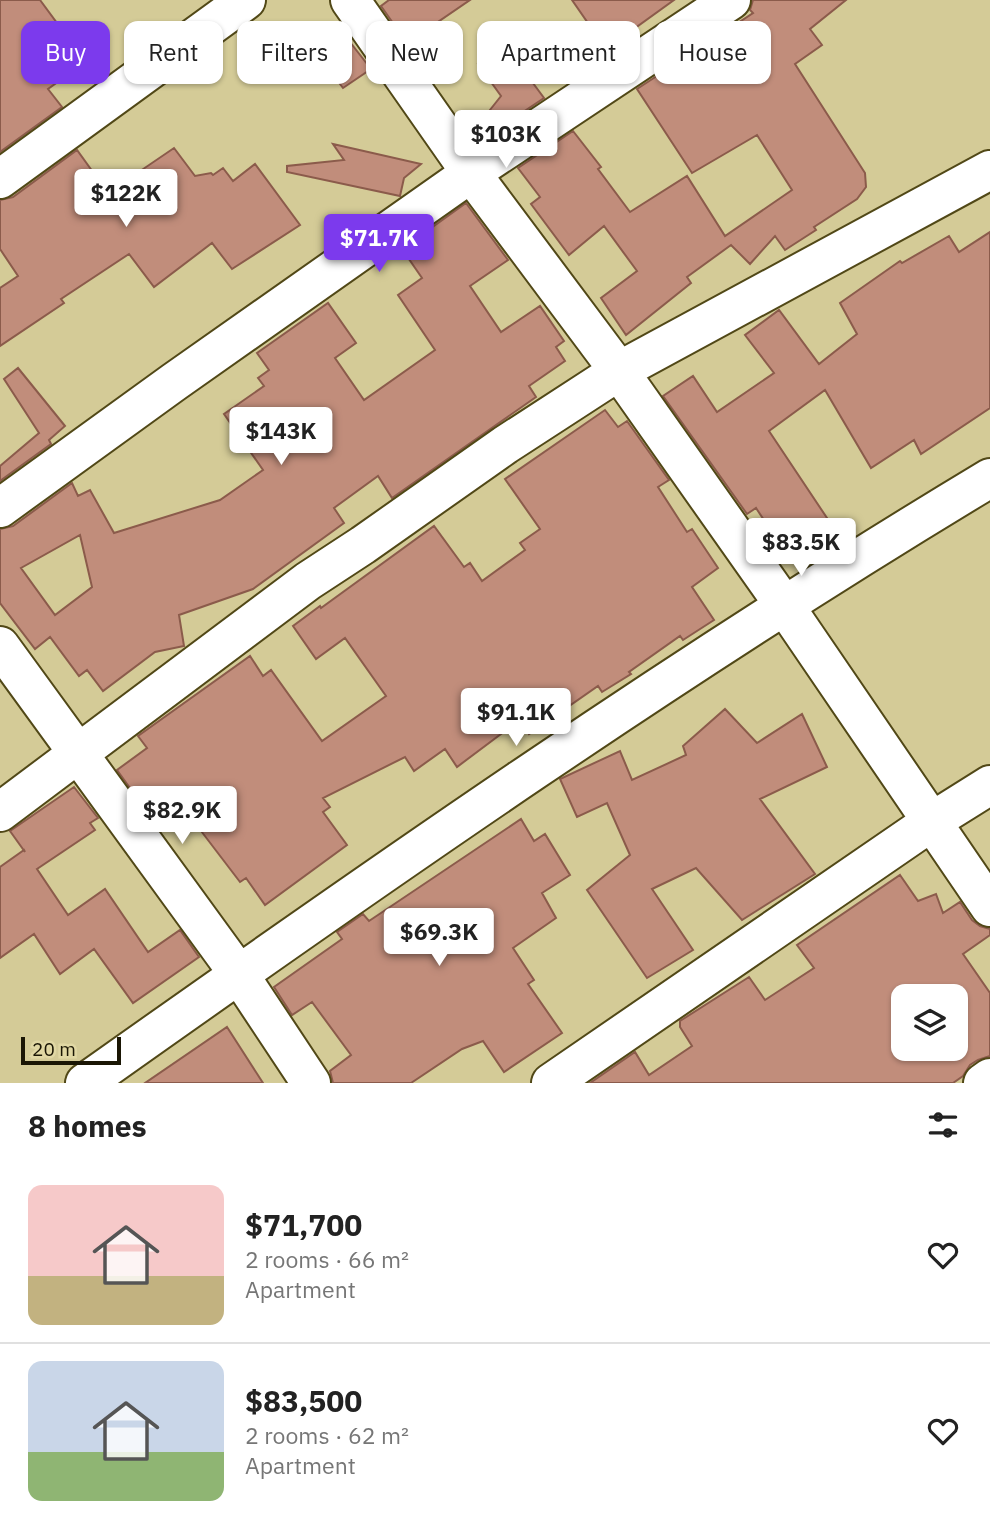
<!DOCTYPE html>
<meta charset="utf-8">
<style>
body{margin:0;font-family:"IBM Plex Sans",sans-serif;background:#f2f2f2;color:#222;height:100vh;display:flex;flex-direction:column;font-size:26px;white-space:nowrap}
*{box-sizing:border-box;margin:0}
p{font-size:23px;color:#767676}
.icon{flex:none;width:38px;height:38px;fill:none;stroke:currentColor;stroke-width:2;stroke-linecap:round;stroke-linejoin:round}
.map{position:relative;height:1083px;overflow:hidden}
.drawer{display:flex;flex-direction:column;background:#fff;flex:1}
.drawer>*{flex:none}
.top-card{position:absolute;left:21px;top:21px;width:948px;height:63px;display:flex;gap:14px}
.fabs{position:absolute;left:891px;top:984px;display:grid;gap:14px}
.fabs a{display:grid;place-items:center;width:77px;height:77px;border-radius:14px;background:#fff;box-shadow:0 2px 5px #0004;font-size:35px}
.scale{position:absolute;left:21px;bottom:18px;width:100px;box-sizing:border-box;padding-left:7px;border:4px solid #1a1604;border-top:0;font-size:19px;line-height:24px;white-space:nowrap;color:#1a1604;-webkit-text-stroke:5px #e1d8a4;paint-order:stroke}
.price{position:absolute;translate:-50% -60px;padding:0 16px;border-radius:7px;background:#fff;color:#222;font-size:23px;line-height:46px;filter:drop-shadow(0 2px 4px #0008)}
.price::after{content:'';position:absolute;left:50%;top:42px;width:21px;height:16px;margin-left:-10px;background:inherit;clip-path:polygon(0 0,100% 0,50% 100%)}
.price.on{background:#7c3aed;color:#fff}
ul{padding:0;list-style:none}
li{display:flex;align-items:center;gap:21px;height:175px;padding:0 28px}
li+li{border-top:2px solid #e0e0e0}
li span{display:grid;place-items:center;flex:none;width:196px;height:140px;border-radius:14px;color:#555}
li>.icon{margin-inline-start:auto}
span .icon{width:84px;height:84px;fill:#fffc;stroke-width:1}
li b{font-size:30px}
h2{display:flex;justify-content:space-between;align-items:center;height:84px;padding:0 28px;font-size:30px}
.pill{padding:0 24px;border-radius:14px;background:#fff;box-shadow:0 2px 5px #0004;font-size:24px;line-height:63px}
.pill.on{background:#7c3aed;color:#fff}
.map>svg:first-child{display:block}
.building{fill:#c18d7b;stroke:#8b5b4b;stroke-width:2;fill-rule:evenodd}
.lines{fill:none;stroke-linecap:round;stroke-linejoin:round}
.minor-casing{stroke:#514817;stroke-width:42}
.minor{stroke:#fff;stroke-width:38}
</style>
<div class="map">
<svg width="990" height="1083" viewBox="0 0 990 1083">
<rect width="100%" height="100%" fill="#d4cb97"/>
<path class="building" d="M0 0H40L68 38 66 40 83 64 48 89 62 107 0 152Z
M389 0H470L407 43 381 6Z
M572 0H674L606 49Z
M753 0H846L810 29 822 45 795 64 865 173 866 187 857 199 814 227 816 230 785 250 775 236 750 264 731 245 687 277 691 283 626 335 601 298 637 271 604 226 569 255 531 204 540 197 518 168 573 131 601 167 598 169 630 212 687 176 725 236 792 190 757 135 692 173 637 89 753 13 750 10Z
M339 28 371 69 343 88 311 46Z
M504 44 544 98 495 131 482 120 501 96 478 64Z
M333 144 421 164 404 178 400 196 287 172V166L344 160Z
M174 148 195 176 211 173 213 175 223 168 233 181 255 164 300 225 232 269 212 243 154 287 129 254 61 299 64 303 0 346V288L18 276 0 249V200L13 197 77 150 108 193Z
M466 203 508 260 470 286 501 332 540 306 564 341 556 347 565 361 529 386 536 397 392 498 378 476 334 508 344 523 253 589 179 615 184 646 155 652 103 691 87 670 79 676 50 637 35 649 0 603V529L13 526 72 483 78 496 90 490 114 533 220 500 263 470 224 414 264 386 258 378 269 370 257 353 328 303 356 343 335 358 364 400 435 350 398 295 422 278 402 249ZM80 535 92 587 55 615 21 568Z
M990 232V408L921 454 914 440 871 468 825 390 769 431 837 533 810 551 796 531 779 543 756 508 747 514 663 396 693 376 717 412 774 373 745 335 779 310 819 364 857 334 840 303 900 261 902 263 949 236 959 252Z
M18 368 65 426 49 440 51 444 0 481V466L39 433 4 379Z
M605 410 618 427 627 421 669 480 658 487 687 532 692 529 718 568 692 587 714 620 683 640 680 636 629 672 631 674 602 692 598 686 529 734 522 724 515 729 513 725 457 767 445 749 414 771 405 757 323 798 330 807 323 812 347 845 265 905 246 878 240 882 182 806 156 824 117 770 147 748 138 736 250 656 263 676 271 670 322 741 386 696 345 638 316 659 293 626 320 606 321 608 434 526 464 567 470 563 482 581 525 550 520 543 540 529 505 479Z
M725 709 757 743 802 714 827 767 760 799 815 874 742 920 696 868 652 889 693 950 647 978 587 890 630 855 607 803 577 817 560 779 620 751 632 780 686 755 683 746Z
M74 787 98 818 90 823 95 830 37 869 68 915 105 889 148 952 180 930 199 957 133 1003 94 949 60 974 34 934 0 958V867L24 850 25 852 10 831Z
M521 819 534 841 545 834 570 875 542 893 556 918 513 948 534 980 528 984 562 1033 504 1072 483 1041 462 1049 411 1083H333L330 1071 351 1055 312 1002 292 1015 274 987 342 939 337 932 363 914 369 921Z
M900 875 918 901 936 894 943 913 960 902 972 920 980 926 990 929V935L963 954 990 993V1056L978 1060 970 1065 963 1076 953 1083H590L635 1052 649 1075 692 1046 680 1027V1021L749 977 765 1000 814 968 797 945ZM903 996H956V1048H903Z
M227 1027 263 1083H145Z"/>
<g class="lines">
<g class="minor-casing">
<path id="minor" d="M350 0 471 173 619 371 784 605 990 907
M0 179 246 0
M0 508 174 382 471 173 731 0
M0 646 238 973 311 1083
M0 812 308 581 363 545 505 445 619 371 990 170
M85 1083C381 873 679 665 990 478
M551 1083 931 822 990 785
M983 1083 990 1078"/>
</g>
<use href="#minor" class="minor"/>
</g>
</svg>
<div class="fabs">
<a><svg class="icon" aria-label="layers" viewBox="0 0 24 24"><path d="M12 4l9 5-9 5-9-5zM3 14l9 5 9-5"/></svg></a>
</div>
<div class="scale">20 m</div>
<b class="price" style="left:506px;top:170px">$103K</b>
<b class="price" style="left:126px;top:229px">$122K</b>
<b class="price on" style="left:379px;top:274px">$71.7K</b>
<b class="price" style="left:281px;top:467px">$143K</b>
<b class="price" style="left:801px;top:578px">$83.5K</b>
<b class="price" style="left:516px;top:748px">$91.1K</b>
<b class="price" style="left:182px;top:846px">$82.9K</b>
<b class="price" style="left:439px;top:968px">$69.3K</b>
<div class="top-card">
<a class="pill on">Buy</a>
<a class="pill">Rent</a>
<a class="pill">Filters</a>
<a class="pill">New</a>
<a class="pill">Apartment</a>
<a class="pill">House</a>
</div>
</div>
<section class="drawer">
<h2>8 homes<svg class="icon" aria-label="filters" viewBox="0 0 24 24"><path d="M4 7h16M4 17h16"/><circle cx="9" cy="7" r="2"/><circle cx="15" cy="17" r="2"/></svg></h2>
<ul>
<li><span style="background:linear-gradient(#f6c9c9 65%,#c2b280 0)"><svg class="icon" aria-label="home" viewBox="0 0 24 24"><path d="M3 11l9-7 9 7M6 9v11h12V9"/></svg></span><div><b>$71,700</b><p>2 rooms · 66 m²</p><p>Apartment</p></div><svg class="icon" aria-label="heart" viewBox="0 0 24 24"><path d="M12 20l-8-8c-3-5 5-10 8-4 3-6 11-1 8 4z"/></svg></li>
<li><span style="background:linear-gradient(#c9d6e8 65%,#8fb573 0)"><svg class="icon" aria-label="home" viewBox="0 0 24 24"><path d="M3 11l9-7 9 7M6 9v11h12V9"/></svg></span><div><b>$83,500</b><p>2 rooms · 62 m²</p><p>Apartment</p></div><svg class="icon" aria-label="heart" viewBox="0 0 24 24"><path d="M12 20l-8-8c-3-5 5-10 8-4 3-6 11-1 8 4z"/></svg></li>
</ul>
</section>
